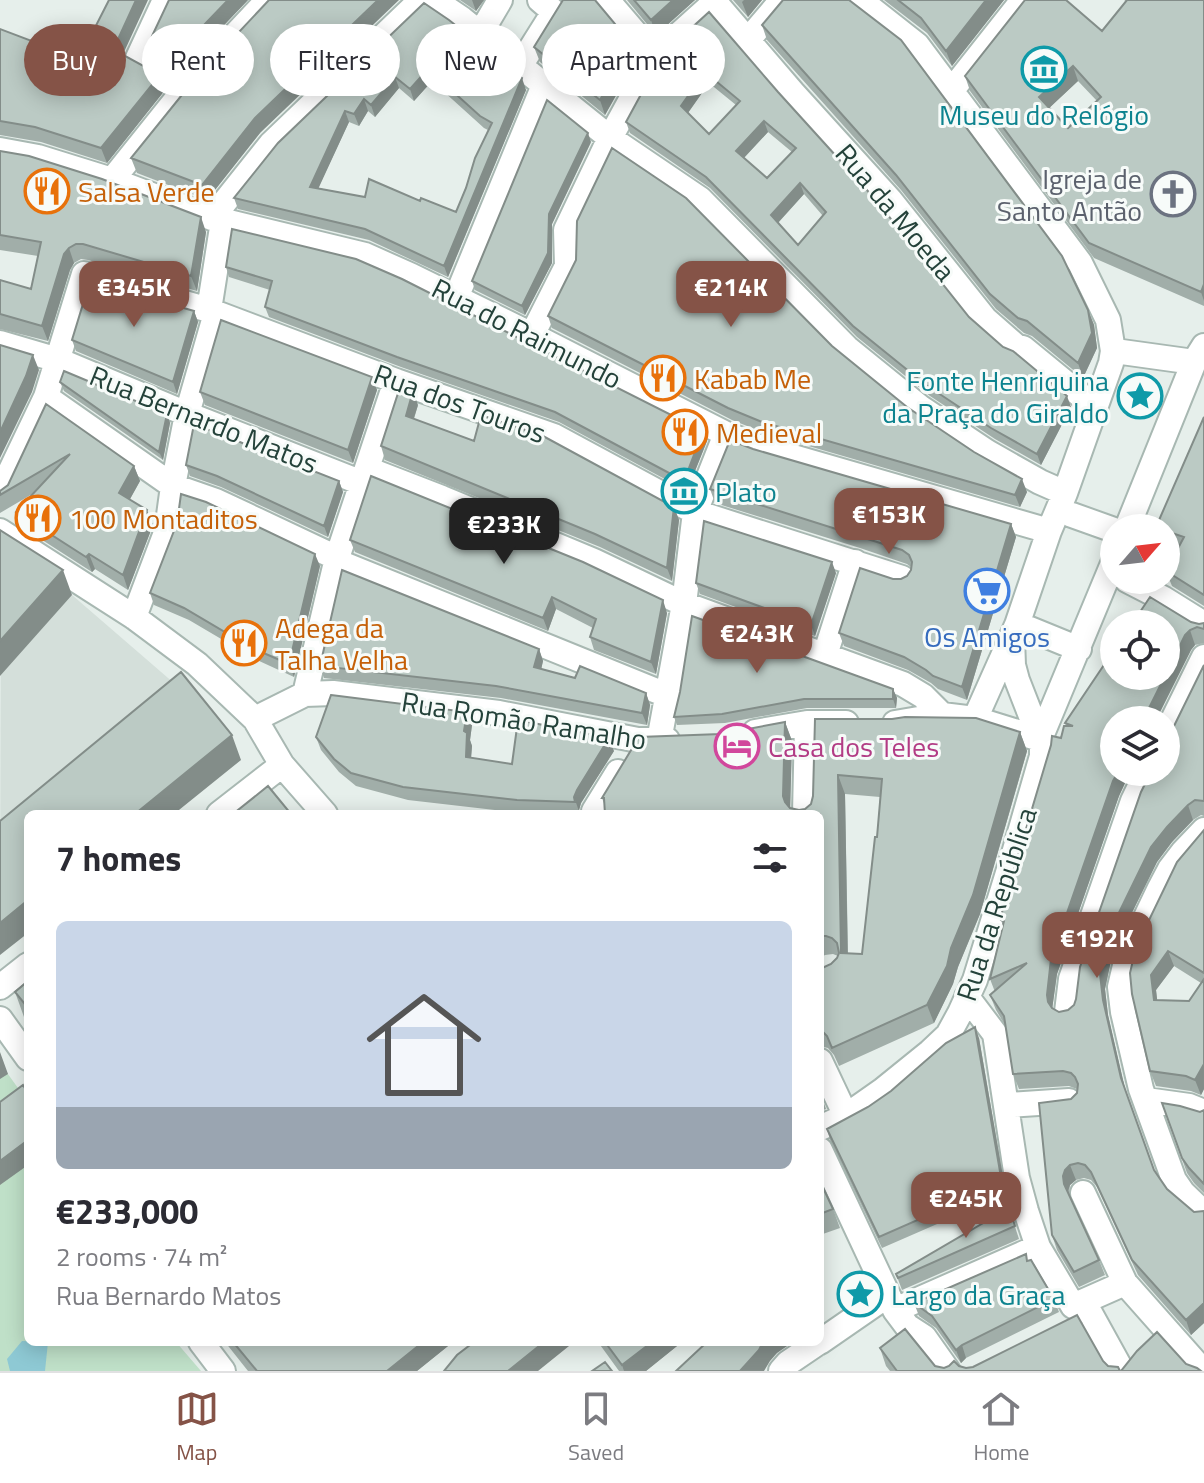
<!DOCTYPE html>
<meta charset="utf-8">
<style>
body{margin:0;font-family:"Titillium Web",sans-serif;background:#f7f7f7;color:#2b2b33;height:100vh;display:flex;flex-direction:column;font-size:30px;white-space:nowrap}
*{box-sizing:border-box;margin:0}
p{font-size:26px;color:#7c7c81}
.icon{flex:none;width:44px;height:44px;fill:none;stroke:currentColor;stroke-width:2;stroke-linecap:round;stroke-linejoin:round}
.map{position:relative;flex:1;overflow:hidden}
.sheet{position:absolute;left:24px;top:810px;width:800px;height:536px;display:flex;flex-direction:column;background:#fff;border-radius:12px;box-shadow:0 4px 20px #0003}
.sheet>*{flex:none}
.top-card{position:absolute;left:24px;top:24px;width:800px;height:72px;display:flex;gap:16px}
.needle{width:52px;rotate:62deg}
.buttons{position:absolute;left:1100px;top:514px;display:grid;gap:16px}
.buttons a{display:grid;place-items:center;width:80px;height:80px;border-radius:50%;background:#fff;box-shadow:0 4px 20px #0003;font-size:40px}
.price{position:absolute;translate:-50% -68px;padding:0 18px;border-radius:16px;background:#855347;color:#fff;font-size:26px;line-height:52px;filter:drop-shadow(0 2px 4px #0008)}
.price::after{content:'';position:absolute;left:50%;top:48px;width:24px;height:18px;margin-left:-12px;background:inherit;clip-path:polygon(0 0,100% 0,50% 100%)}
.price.active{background:#222;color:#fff}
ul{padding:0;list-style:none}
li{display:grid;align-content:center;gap:16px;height:424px;padding:0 32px}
li span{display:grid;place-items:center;height:248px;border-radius:12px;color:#555}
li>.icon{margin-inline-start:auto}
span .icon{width:144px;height:144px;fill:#fffc;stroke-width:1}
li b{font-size:34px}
h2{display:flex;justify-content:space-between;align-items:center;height:96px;padding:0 32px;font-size:34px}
.pill{padding:0 28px;border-radius:36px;background:#fff;box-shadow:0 4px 20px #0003;font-size:28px;line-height:72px}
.pill.active{background:#855347;color:#fff}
.menu{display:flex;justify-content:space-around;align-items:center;height:112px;border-top:2px solid #e1e1e2;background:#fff;font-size:22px;color:#7c7c81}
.menu a{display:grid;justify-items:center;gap:4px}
.menu .active{color:#855347}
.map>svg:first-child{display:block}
.built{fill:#d4dfda}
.green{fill:#bfe0c8}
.water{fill:#8ec9d4}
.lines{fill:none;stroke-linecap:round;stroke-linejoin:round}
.street-casing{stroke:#a8b8b2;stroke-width:28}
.street{stroke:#fff;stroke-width:24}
.wall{fill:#a1aea9;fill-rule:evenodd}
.shaded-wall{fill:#838d89}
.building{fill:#bbcac4;stroke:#838d89;stroke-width:2;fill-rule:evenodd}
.labels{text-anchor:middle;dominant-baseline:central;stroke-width:6;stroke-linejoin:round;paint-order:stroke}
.culture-label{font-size:28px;fill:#0d838f;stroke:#f7fbf9;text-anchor:start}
.worship-label{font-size:28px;fill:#5b616d;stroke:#f7fbf9;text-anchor:end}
.food-label{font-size:28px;fill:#c56008;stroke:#f7fbf9;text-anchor:start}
.street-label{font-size:28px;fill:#24423a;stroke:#f7fbf9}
.shop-label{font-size:28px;fill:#366cbe;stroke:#f7fbf9}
.hotel-label{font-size:28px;fill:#b23c85;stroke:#f7fbf9;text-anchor:start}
</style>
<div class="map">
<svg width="1204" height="1371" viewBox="0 0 1204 1371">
<rect width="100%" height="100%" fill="#e6efeb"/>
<path class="built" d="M1 545 72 595 190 697 241 760 227 770 28 814 0 955Z"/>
<path class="green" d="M0 1063 28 1102V1342H176L201 1371H0Z"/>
<path class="water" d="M1118 394a22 22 0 1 1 44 0a22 22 0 1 1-44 0Z
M22 1341 48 1342 45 1371H10L7 1359Z"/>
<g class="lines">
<g class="street-casing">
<path id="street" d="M165 0 138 58 188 85
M434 0 462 19 610 138 700 199 847 348 921 408 987 452 1040 482 1065 493
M607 0 655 56
M713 0 793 93 890 200 985 319 1017 347 1023 348 1095 407
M860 0 917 45 1080 263 1108 320 1113 351 1111 363 1065 493 1049 531 1017 625 975 719
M480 34 500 0
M748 40 782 0
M520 66 554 12 540 0
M952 90 1023 0
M0 150 38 157 112 180 212 218 365 255 412 276 532 335 726 434 762 448 1049 531
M112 180 188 85 268 0
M212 218 271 144 421 0
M456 298 544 85
M216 313 396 381 554 436 695 512 902 578
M532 335 567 266 566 230 610 138 655 56 715 2
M0 343 58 360 187 414 362 483
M1122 352 1194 362
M46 397 173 486 216 501 337 558
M367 469 442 498 594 561 684 604 903 684 923 696 942 715
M0 493 46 397 84 274 209 310
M1072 515 1114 530
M1127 528 1194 362 1204 346
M0 531 134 617 197 664 255 719 282 765 325 814
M336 561 669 696
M1127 580 1164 599 1204 624
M134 617 167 530 173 486 187 414 216 313 209 310 223 221
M1030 629 1079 649
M825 655 855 562
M305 694 337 558 396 381
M255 719 305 694 333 693 499 713 638 740H667
M895 723 942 715 975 719 1040 739 1114 561
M755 732 807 723H846
M1166 734 1204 657
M659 741 684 604 695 512 726 434
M594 811 618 772
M219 814 282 765
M805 814 807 723
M1204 830 1183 852 1170 869 1160 888 1127 957 1120 987 1123 1012 1141 1089 1174 1180 1183 1193 1204 1213
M0 987 28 965
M967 997 995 1034 1017 1178 1026 1211 1038 1247 1073 1306 1090 1313 1122 1371
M1067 1012 1071 979 1133 801 1147 772
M0 1019 28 1058
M820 1061 846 1116
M1146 1100 1189 1106 1204 1112
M1007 1105 1069 1101
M820 1128 846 1116 883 1090 930 1052 948 1035 960 1013 975 980 1015 850 1042 756V747L1040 739 1017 680 1013 665 1012 639
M820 1150 895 1310 907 1326 924 1337 948 1371
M1083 1193 1125 1283
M1073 1306 1125 1283 1203 1371
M895 1310 1038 1247
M201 1342 223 1371
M820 1342 888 1295
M781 1371 788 1363 819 1342"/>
</g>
<use href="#street" class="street"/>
</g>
<path class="wall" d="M169 0H248L185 66 158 52 152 36Z
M460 0H484L476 11Z
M627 0H695L656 35Z
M733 0H762L748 17Z
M884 0H1004L952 66 927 33Z
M1124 0H1204V306L1094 258 970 91 965 76 1102 31 1126 1ZM1078 81 1097 101 1068 128 1049 108Z
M424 3 526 90 448 277 369 240 238 209 234 198ZM432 81 484 128 488 130 456 212 420 201 365 197 318 188 349 122 359 126 368 111 375 117 399 88 414 101Z
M709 12 969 317 1071 407 1041 465 995 439 930 396 857 337 710 188 630 133 626 122ZM709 83 736 105 709 134 688 113ZM768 132 792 152 767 178 744 158ZM804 194 823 216 798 245 778 223Z
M762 25 1088 310 1094 325 1097 348 1083 378 1032 336 1024 333 996 309 901 190 767 40Z
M0 29 79 59 124 52V55L165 90 107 163 41 142 0 135Z
M534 47 637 58 605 115 540 62Z
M260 133 207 200 137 173 131 158Z
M591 142 552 224V263L525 315 475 290 472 281Z
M0 151 206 232 197 291 88 260 81 259 74 263 70 270 48 341 0 329V280L31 289 38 256 0 250Z
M232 229 707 441 687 491 559 422 401 367 269 317 265 307 270 290 229 277 226 267Z
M194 311 198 322 177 394 76 351 72 340Z
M548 316 832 346 907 407 1027 492 1020 507 767 434 732 420 552 328Z
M372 377 377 390 353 463 205 405 200 392Z
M60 382 167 414 170 423 163 460 64 391Z
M46 404 134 466 140 481 130 499 153 525 128 590 95 569 92 572 22 527 16 512 34 493 0 513V491L8 485Z
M418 405 414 419 474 441 674 507 679 520 672 581 600 547 385 460 381 446Z
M1204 417V606L1172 586 1166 571 1178 548 1166 544V528H1156V527Z
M753 449 1011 524 1016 537 967 700 938 689 931 683 908 670 844 646 839 633 893 579H901L907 576 911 570V567L907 564 860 548 715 503 710 489Z
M186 465 339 481 343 492 328 537 221 487 190 476Z
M177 523 320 566 294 677 257 660 189 620 154 605 150 593Z
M350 540 667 613 656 674 594 650 590 637 593 628 556 609 548 631 355 552Z
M836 573 815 636 700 594 696 583Z
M1191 622 1199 624 1204 623V643L1195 645 1191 650 1156 720H1114V772H1130L1119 796 1057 974 1052 1009 1059 1012 1068 1010 1074 1005 1151 772 1168 732 1174 726 1204 665V816L1201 815 1193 820 1172 842 1157 862 1113 951 1105 989 1108 1015 1126 1093 1154 1170 1167 1189 1194 1212 1204 1211V1323L1191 1335 1138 1275 1097 1187 1091 1180 1084 1178 1076 1180 1070 1185 1069 1194 1099 1260 1105 1275 1079 1287 1057 1250 1052 1235 1071 1099 1077 1093V1089L1069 1086 1019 1089 1013 1074 1005 1025 996 1010 990 995 995 992 990 979 1003 926 1001 920 1066 726 1065 723Z
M539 649 543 661 541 669 575 678 646 693 650 705 647 725 501 698 324 678 320 666Z
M893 689 897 698 896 708H807L725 723 677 725 674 717 680 692Z
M467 712 472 725 470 740 472 746 471 758 512 764 614 751 581 803 579 810 580 814 522 813 408 800 356 786 339 772 321 750 316 737Z
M815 719 1020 732 1027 751 980 914 958 967 953 984 934 1023 839 1066 834 1055 828 1048 820 1046V969L831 964 838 956 833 954 825 955 820 958V814L605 806 602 798 721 734 785 722 792 741 790 808 799 810 805 809 811 804 813 796ZM845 794 880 797 877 837 862 954 848 953Z
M1204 830V1089L1201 1095 1191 1091 1156 1086 1150 1071 1132 994ZM1174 966 1201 983 1189 1001 1157 1000 1156 990Z
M28 981V1022L24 1017 15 992Z
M979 1038 1006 1194 882 1248 830 1140 827 1129 868 1107Z
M820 1092 826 1109 820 1111Z
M1162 1103 1200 1112 1204 1110V1193L1194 1183 1187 1173Z
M820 1181 833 1209 840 1228 820 1235Z
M1009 1208 1019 1239 902 1290 896 1274Z
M1028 1261 1054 1299 1059 1312 966 1358 961 1363 936 1328 919 1316 914 1303Z
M225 1342H453L417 1371H248Z
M598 1342H682L646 1371H619Z
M880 1348 935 1366 944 1368 959 1366 966 1368 1103 1361 1108 1366 1120 1371H890L886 1366Z"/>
<path class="shaded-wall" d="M136 0H148L124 52 123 58 118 43 119 37Z
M228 0H248L185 66 179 51Z
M378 0H399L260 133 207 200 202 185 255 118Z
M472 0H484L476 11Z
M673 0H695L656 35 651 20Z
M744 0H762L748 17 742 2Z
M986 0H1004L952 66 946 51Z
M631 43 637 58 605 115 600 100Z
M1073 66 1078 81 1045 112 1039 97Z
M428 69 432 81 414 101 410 89Z
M705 72 709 83 685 117 681 106Z
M160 75 165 90 107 163 101 148Z
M395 77 399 88 375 117 371 105Z
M522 78 526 90 448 277 444 266Z
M364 99 368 111 359 126 354 114Z
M345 111 349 122 314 198 310 187Z
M764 121 768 132 740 162 736 151Z
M588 133 591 142 552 224V263L525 315 522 306 549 214Z
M800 183 804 194 775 226 771 215Z
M201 217 206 232 197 291 191 276Z
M69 248 74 263 70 270 48 341 42 326 64 254Z
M1204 284V301L1201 292Z
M1088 310 1094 325 1097 348 1083 378 1078 363Z
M194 311 198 322 177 394 173 382Z
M33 355 39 370 32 392 0 458V432Z
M372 377 377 390 353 463 348 450Z
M413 391 418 405 410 430 406 416Z
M1067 396 1071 407 1041 465 1037 454Z
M167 414 170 423 163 460 159 452Z
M703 431 707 441 687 491 684 481Z
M134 466 140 481 125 508 119 493Z
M1022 479 1027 492 1020 507 1015 495Z
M339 481 343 492 328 537 324 526Z
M674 507 679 520 672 581 667 568Z
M147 510 153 525 128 590 123 575Z
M1011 524 1016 537 967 700 962 687Z
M89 554 95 569 92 572 86 557Z
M315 554 320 566 294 677 289 664Z
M832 562 836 573 815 636 811 625Z
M63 570 72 595 0 676V641Z
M552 597 556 609 548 631 543 618Z
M663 600 667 613 656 674 651 662Z
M1190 630 1195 645 1191 650 1156 720H1146L1147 712 1185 635Z
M539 649 543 661 539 679 534 667Z
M893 689 897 698 896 708 893 699Z
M646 693 650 705 647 725 642 713Z
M467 712 472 725 470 740 472 746 470 770 466 757 464 731Z
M785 722 792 741 790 814 783 796Z
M1020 732 1027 751 980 914 958 967 953 984 934 1023 927 1005 951 948Z
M232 735 241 760 174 814H135Z
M609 738 614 751 581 803 579 810 580 814 574 797 577 790Z
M1118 772H1130L1119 796 1057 974 1052 1010 1048 1002 1047 995 1051 959 1113 781Z
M838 775 845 794 848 972 841 953Z
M1188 805 1193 820 1172 842 1157 862 1113 951 1105 989 1108 1015 1126 1093 1121 1078 1103 1000 1100 974 1108 935 1151 847 1167 827Z
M28 900V933L0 955V923Z
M1168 951 1174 966 1156 990 1159 1015 1154 1000 1151 975Z
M975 1027 979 1038 1006 1194 1002 1183Z
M0 1052 8 1074 0 1079Z
M1204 1064V1089L1201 1095 1195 1080Z
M28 1140V1165L0 1185V1161Z
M1070 1165 1076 1180 1070 1185 1068 1191 1069 1199 1064 1184 1063 1176 1065 1170Z
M1204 1298V1323L1191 1335 1186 1320Z
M423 1342H453L417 1371H387Z
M544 1342H574L538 1371H508Z
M652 1342H682L646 1371H624L622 1365Z
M763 1342H793L777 1353 770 1361 764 1371H740Z
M962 1345 966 1358 961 1363 956 1350Z"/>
<path class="building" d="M109 0H136L119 37 118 43 120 50 125 56 160 75 101 148 35 127 0 121V29L79 59Z
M169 0H228L179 51 152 36Z
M269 0H378L255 118 202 185 131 158 194 80Z
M563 0H595L631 43 600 100 534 47Z
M634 0H673L651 20Z
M783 0H849L901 40 1062 256 1088 310 1092 333 1078 363 1027 321 1018 318 990 294 896 175 762 25Z
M898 0H986L946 51 921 18Z
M1025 0H1066L1102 31 1127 0H1204V284L1201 292 1089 243 965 76ZM1073 66 1101 97 1068 128 1039 97Z
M424 3 449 20 522 78 444 266 365 229 234 198 278 143ZM428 69 480 116 492 123 475 158 466 188 456 212 421 198 420 201 369 179 365 197 310 187 345 111 354 114 364 99 371 105 395 77 410 89Z
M709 12 778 92 875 199 969 317 1003 347 1013 351 1067 396 1037 454 991 428 926 385 853 326 706 177 626 122 663 54ZM705 72 740 101 709 134 681 106ZM764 121 796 148 767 178 736 151ZM800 183 826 212 798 245 771 215Z
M547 100 588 133 549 214 548 253 522 306 472 281Z
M612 148 686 198 832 346 907 407 974 452 1022 479 1015 495 762 422 728 408 548 316 576 260 577 221Z
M0 151 29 156 102 179 201 217 191 276 83 244H76L69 248 64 254 42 326 0 314V280L31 289 41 242 0 235Z
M232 229 356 259 402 279 703 431 684 481 555 412 397 357 265 307 272 281 226 267Z
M90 281 194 311 173 382 72 340Z
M221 320 372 377 348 450 200 392Z
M0 345 33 355 26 376 0 432Z
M64 371 167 414 159 452 60 382Z
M400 387 413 391 406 416 474 441 481 415 543 436 674 507 667 568 595 534 381 446Z
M46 404 134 466 119 493 147 510 123 575 89 554 86 557 16 512 70 454 0 495V491L8 485Z
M1204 417V595L1166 571 1184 537 1166 531V528L1156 527Z
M194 424 339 481 324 526 217 476 186 465Z
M730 440 753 449 1011 524 962 687 933 676 926 670 904 657 839 633 860 568 893 579H901L907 576 911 570 912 562 909 555 902 550 855 535 710 489Z
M371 476 583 562 663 600 651 662 590 637 596 619 552 597 543 618 350 540Z
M181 494 206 502 315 554 289 664 252 648 184 608 150 593 177 523Z
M704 521 832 562 811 625 696 583Z
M0 530 63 570 0 641Z
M342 570 539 649 534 667 575 678 580 666 646 693 642 713 496 686 320 666Z
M1150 597 1191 622 1199 624 1204 623V629L1197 627 1190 630 1185 635 1166 674V624H1132Z
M692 616 893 689V699H804L722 714 674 717 680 692Z
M1114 650V676H1165L1147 712 1146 720H1114V772H1118L1113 781 1051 959 1047 995 1048 1002 1052 1008 1059 1012 1068 1010 1074 1005 1076 999 1080 967 1141 792 1151 772H1166V732L1174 726 1204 665V801L1195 800 1188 805 1167 827 1151 847 1108 935 1100 974 1103 1000 1121 1078 1154 1170 1167 1189 1194 1212 1204 1211V1303L1186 1320 1132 1260 1091 1172 1085 1165 1078 1163 1070 1165 1065 1170 1063 1176 1064 1184 1099 1260 1074 1272 1052 1235 1039 1103 1071 1099 1077 1093 1078 1084 1075 1077 1071 1073 1063 1071 1013 1074 1004 1016 990 995 1027 963 990 979 1004 921 1001 920 1003 906 1051 745 1052 736 1061 738 1064 726H1073L1065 723Z
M181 672 232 735 135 814H28V900L0 923V821Z
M331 695 467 712 464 731 467 733 466 757 512 764 518 720 609 738 577 790 574 797 575 802 517 800 403 787 351 773 334 759 316 737Z
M905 717 976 718 1020 732 973 895 951 948 947 966 927 1005 832 1048 827 1036 820 1029V969L831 964 837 958 839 953 837 943 832 938 826 936H820V814H605L604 798H602L639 737 721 734 785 722 783 796 785 802 790 808 799 810 805 809 811 804 813 796 815 719H892ZM838 775 882 779 877 837H875L862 954 841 953Z
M268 786 291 814H233Z
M1204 830V973L1168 951 1151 975 1154 1000 1189 1001 1204 979V1064L1195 1080 1186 1076 1150 1071 1132 994 1130 973 1136 947 1177 862Z
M28 981V1008L15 992Z
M975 1027 1002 1183 879 1237 827 1129 868 1107 891 1091 946 1043Z
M23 1085 28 1093V1140L0 1161V1102Z
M1162 1103 1180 1106 1200 1112 1204 1110V1184L1189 1168 1182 1158Z
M820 1181 833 1209 820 1214Z
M1009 1208 1015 1226 898 1278 896 1274Z
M1026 1254 1027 1261 1031 1260 1054 1299 962 1345 956 1350 932 1316 914 1303Z
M1077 1315 1103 1361 1108 1366 1118 1367 1120 1371H897L880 1348 905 1329 935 1366 944 1368 949 1366 954 1361 959 1366 966 1368 973 1367Z
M1157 1332 1186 1364 1197 1368 1201 1371H1121L1137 1351Z
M233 1342H423L387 1371H257Z
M474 1342H544L508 1371H444L457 1355Z
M605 1342H652L622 1365Z
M707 1342H763L759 1350 740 1371H676Z
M605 1362 612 1371H592Z"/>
<defs>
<g id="museum-ring" transform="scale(2.3)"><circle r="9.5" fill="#f7fbf9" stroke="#0f9aa8" stroke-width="1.5"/><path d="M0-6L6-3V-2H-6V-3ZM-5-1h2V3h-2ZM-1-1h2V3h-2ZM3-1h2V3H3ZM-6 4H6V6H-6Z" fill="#0f9aa8"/></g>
<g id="restaurant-ring" transform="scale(2.3)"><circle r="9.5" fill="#f7fbf9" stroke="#e8710a" stroke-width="1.5"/><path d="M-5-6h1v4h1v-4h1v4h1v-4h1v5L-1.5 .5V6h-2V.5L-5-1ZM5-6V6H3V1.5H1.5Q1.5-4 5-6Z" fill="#e8710a"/></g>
<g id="church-ring" transform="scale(2.3)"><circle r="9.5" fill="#f7fbf9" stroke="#6b7280" stroke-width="1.5"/><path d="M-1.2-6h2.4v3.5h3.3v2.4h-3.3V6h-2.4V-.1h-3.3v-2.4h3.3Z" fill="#6b7280"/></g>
<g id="sight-ring" transform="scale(2.3)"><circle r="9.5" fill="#f7fbf9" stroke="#0f9aa8" stroke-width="1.5"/><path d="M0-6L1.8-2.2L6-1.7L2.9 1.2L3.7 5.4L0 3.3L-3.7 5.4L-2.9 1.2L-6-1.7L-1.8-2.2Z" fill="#0f9aa8"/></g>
<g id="supermarket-ring" transform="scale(2.3)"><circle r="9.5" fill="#f7fbf9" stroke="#3f7fe0" stroke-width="1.5"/><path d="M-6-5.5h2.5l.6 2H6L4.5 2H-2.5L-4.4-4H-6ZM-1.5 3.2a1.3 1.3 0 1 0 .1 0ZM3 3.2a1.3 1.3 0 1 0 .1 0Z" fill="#3f7fe0"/></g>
<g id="hotel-ring" transform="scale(2.3)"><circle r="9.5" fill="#f7fbf9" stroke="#d1479c" stroke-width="1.5"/><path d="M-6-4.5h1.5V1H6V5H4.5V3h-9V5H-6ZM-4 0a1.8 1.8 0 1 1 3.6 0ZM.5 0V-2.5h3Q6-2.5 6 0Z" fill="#d1479c"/></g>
</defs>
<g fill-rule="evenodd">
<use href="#museum-ring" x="1044" y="69"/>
<use href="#restaurant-ring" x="47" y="191"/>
<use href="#church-ring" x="1173" y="194"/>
<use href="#restaurant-ring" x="663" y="378"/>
<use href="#sight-ring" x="1140" y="396"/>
<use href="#restaurant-ring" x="685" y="432"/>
<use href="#museum-ring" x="684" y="491"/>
<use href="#restaurant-ring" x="38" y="518"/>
<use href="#supermarket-ring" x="987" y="591"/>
<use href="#restaurant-ring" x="244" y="643"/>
<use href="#hotel-ring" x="737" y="746"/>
<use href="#sight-ring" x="860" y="1294"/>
</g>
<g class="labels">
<g class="culture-label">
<text x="1044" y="114" text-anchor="middle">Museu do Relógio</text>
<text x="1109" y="380" text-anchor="end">Fonte Henriquina<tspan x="1109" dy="32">da Praça do Giraldo</tspan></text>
<text x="715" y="491">Plato</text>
<text x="891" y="1294">Largo da Graça</text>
</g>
<g class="worship-label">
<text x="1142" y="178">Igreja de<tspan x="1142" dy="32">Santo Antão</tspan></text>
</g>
<g class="food-label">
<text x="78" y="191">Salsa Verde</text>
<text x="694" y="378">Kabab Me</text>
<text x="716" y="432">Medieval</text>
<text x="69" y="518">100 Montaditos</text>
<text x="275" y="627">Adega da<tspan x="275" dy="32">Talha Velha</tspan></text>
</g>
<g class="street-label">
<text transform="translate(896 212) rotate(50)">Rua da Moeda</text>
<text transform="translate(527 333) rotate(27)">Rua do Raimundo</text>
<text transform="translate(460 403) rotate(20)">Rua dos Touros</text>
<text transform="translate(204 419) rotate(22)">Rua Bernardo Matos</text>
<text transform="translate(524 720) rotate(9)">Rua Romão Ramalho</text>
<text transform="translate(996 904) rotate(-72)">Rua da República</text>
</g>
<g class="shop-label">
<text x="987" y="636">Os Amigos</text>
</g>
<g class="hotel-label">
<text x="768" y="746">Casa dos Teles</text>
</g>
</g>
</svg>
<div class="buttons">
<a><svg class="needle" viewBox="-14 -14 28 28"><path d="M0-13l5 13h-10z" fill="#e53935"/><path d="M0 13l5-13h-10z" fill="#7c7c81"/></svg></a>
<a><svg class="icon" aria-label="locate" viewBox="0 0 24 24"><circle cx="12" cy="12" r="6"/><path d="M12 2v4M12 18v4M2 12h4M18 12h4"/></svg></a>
<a><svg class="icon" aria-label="layers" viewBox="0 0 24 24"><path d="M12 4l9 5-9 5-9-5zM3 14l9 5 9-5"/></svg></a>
</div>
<b class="price" style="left:134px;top:329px">€345K</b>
<b class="price" style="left:731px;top:329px">€214K</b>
<b class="price" style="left:889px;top:556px">€153K</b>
<b class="price active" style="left:504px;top:566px">€233K</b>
<b class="price" style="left:757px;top:675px">€243K</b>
<b class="price" style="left:1097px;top:980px">€192K</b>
<b class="price" style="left:966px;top:1240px">€245K</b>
<div class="top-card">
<a class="pill active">Buy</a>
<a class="pill">Rent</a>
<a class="pill">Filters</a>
<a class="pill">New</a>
<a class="pill">Apartment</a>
</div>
<section class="sheet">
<h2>7 homes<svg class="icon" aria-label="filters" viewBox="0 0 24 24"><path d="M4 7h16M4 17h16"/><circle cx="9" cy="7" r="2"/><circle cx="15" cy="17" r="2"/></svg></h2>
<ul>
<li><span style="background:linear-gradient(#c9d6e8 75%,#9aa5b1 0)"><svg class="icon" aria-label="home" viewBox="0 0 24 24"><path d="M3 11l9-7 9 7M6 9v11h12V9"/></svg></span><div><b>€233,000</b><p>2 rooms · 74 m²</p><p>Rua Bernardo Matos</p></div></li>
</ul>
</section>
</div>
<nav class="menu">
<a class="active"><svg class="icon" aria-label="map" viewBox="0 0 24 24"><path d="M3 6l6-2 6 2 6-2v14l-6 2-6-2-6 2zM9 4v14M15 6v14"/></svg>Map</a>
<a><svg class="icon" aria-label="saved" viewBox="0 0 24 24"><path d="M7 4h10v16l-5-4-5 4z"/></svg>Saved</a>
<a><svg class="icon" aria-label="home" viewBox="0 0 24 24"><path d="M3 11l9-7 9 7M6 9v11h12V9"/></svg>Home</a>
</nav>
